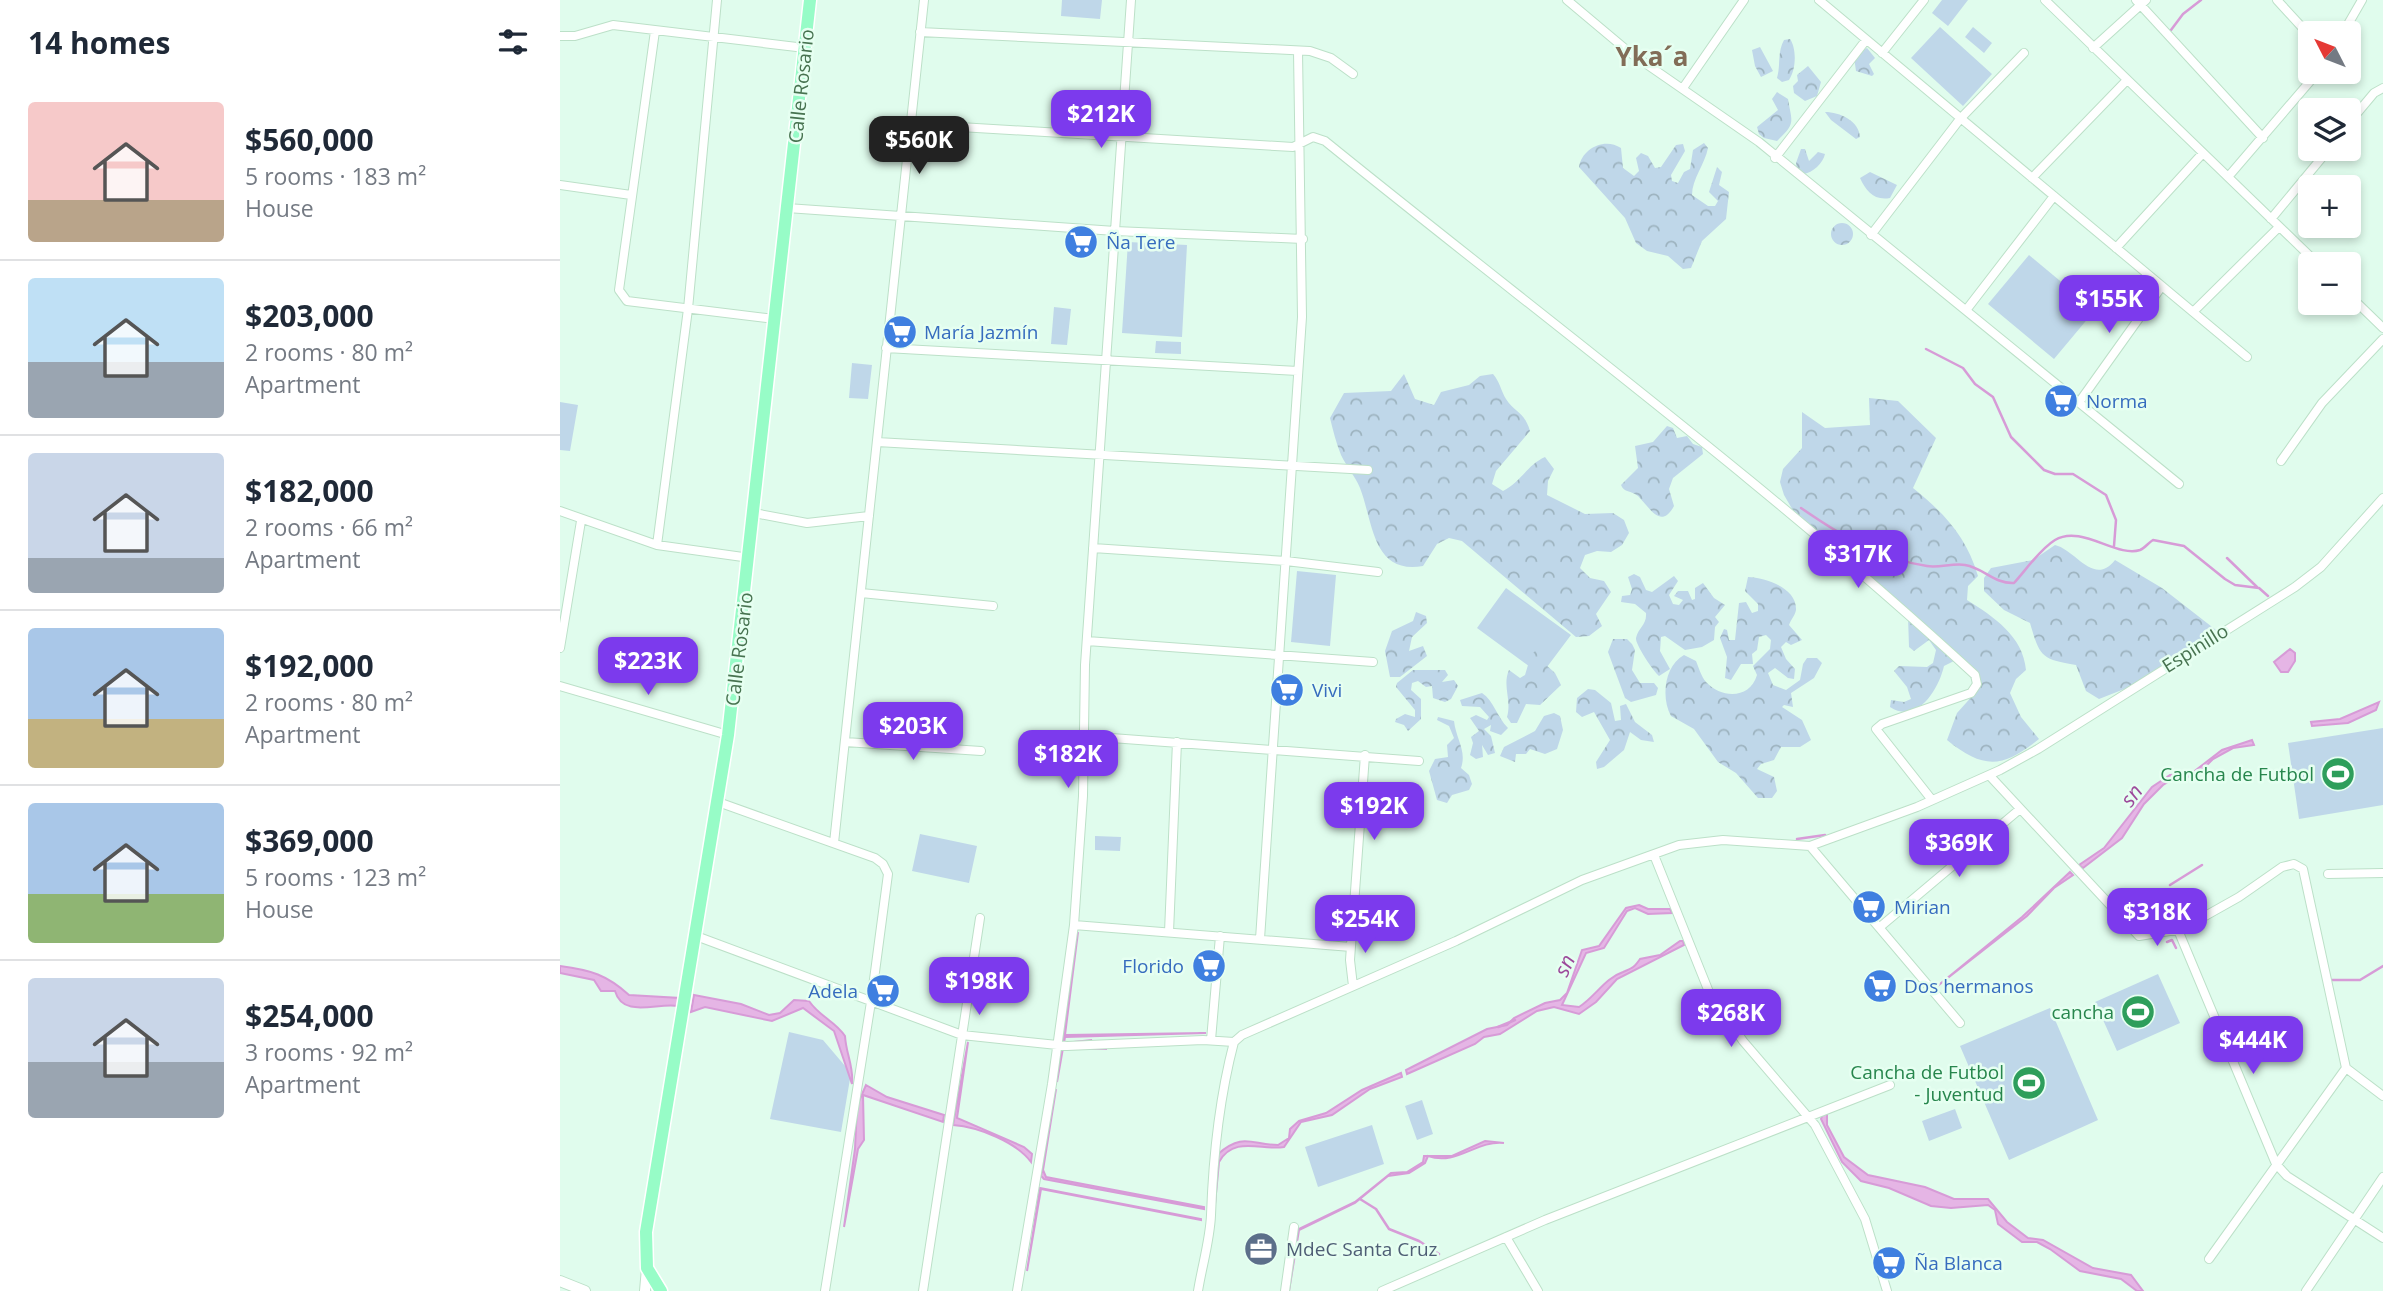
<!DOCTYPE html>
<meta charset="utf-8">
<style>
body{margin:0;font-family:"Open Sans",sans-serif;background:#f6f6f7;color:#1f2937;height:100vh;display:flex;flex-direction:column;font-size:26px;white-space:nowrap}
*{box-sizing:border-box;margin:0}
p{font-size:23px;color:#747a83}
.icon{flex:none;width:38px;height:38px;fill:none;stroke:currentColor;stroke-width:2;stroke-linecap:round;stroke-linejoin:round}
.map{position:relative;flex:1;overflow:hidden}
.side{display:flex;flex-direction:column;background:#fff;width:560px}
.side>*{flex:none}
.needle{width:46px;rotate:312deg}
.controls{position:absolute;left:1738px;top:21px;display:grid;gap:14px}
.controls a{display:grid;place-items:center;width:63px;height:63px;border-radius:7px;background:#fff;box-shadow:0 4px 10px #0003;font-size:35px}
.price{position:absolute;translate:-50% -60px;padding:0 16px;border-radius:14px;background:#7c3aed;color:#fff;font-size:23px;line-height:46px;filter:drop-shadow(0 2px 4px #0008)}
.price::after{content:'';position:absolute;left:50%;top:42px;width:21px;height:16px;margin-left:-10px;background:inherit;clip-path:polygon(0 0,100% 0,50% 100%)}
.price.current{background:#222;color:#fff}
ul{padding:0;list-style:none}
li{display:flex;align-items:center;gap:21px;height:175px;padding:0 28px}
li+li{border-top:2px solid #e0e1e3}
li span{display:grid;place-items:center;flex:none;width:196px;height:140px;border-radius:7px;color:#555}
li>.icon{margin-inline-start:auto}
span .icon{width:84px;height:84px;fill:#fffc;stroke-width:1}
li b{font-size:30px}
h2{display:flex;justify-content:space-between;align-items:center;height:84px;padding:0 28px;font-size:30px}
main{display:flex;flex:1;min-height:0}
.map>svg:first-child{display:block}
.green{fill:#bfd7e9}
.forest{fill:url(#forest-crowns)}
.water{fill:#e5b5e5;stroke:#d79bd7;stroke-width:2}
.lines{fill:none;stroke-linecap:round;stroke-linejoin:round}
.stream{stroke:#d79bd7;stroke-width:2.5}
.minor-casing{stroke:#bce0c8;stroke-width:10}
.tertiary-casing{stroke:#bce0c8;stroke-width:12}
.primary-casing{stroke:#fff;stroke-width:15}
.minor{stroke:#fff;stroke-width:8}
.tertiary{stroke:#fff;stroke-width:10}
.primary{stroke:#97fcc7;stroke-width:12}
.labels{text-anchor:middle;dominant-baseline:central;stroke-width:5;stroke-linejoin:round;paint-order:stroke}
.street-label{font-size:19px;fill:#477350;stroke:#e6fff1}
.shop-label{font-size:19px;fill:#366cbe;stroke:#e6fff1;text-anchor:start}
.leisure-label{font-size:19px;fill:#27864d;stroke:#e6fff1;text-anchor:end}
.service-label{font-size:19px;fill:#4e5e75;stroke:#e6fff1;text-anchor:start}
.water-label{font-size:21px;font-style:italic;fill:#9c4a9b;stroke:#e6fff1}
.district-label{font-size:26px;font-weight:bold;fill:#826d57;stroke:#e6fff1}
</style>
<main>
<section class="side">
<h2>14 homes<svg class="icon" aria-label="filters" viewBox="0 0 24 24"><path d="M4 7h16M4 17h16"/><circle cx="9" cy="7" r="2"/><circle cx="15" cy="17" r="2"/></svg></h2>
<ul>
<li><span style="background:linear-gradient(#f6c9c9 70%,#b9a48a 0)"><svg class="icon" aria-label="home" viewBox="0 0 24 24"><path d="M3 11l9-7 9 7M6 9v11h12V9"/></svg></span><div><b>$560,000</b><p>5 rooms · 183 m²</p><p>House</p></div></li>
<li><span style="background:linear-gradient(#bfe0f5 60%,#9aa5b1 0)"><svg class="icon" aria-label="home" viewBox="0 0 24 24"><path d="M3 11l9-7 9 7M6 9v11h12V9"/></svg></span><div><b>$203,000</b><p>2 rooms · 80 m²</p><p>Apartment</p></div></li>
<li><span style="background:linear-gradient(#c9d6e8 75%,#9aa5b1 0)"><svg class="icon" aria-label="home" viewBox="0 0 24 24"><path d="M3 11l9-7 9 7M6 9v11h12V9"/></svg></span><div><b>$182,000</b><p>2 rooms · 66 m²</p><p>Apartment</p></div></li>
<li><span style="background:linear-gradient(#a9c7e8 65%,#c2b280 0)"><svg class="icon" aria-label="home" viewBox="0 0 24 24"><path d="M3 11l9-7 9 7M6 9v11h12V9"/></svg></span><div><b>$192,000</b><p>2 rooms · 80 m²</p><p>Apartment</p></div></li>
<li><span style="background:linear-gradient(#a9c7e8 65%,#8fb573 0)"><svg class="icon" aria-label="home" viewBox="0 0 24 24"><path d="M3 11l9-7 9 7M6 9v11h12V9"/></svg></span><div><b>$369,000</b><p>5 rooms · 123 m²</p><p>House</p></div></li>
<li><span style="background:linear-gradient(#c9d6e8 60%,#9aa5b1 0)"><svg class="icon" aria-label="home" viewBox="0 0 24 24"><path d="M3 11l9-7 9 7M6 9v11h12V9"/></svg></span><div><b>$254,000</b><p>3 rooms · 92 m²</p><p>Apartment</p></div></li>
</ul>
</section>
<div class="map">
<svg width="1823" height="1291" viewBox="0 0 1823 1291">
<defs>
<pattern id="forest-crowns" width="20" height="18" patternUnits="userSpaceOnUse" patternTransform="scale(1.75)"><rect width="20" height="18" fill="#bfd7e9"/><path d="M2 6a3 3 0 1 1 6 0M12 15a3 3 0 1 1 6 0" fill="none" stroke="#9db3bf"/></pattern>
</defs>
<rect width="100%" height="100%" fill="#e0fced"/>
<path class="green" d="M502 0H542L540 19 501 16Z
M1382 0H1408L1388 26 1372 13Z
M1380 27 1432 74 1403 106 1351 58Z
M1413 27 1432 43 1424 53 1405 37Z
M568 242 627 245 622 337 562 333Z
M1469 255 1535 310 1494 359 1428 304Z
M494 307 511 309 507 345 491 344Z
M596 341 621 342V354L595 353Z
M292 363 312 365 308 399 289 398Z
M0 402 18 405 10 451 0 450Z
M737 571 776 575 770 646 731 642Z
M946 588 1011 635 981 675 917 628Z
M1823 728V805L1739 819 1728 743Z
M360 834 417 846 409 883 352 871Z
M535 836 561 837 560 851 535 850Z
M1598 974 1620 1023 1557 1051 1535 1002Z
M1490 1008 1538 1120 1449 1160 1400 1046Z
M229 1032 263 1040 291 1073 281 1132 210 1119Z
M862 1100 873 1134 857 1140 845 1106Z
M1395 1109 1402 1128 1369 1141 1362 1121Z
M812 1125 824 1164 758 1187 745 1147Z"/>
<path class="forest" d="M1230 39C1237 49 1236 70 1229 80L1222 82 1217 78C1221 64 1217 53 1224 40Z
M1200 47 1213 71 1201 77 1195 66 1192 50Z
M1307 48 1315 58 1309 64 1314 74 1312 76 1296 71 1294 57Z
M1248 66 1261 82 1257 96 1245 101 1234 93 1233 86 1238 81 1237 75Z
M1217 92 1228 99C1232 123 1236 123 1217 141L1204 138 1199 134 1197 127 1218 110 1212 99Z
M1265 112C1280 112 1299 121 1300 137L1296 139 1271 120Z
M1144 143 1148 148C1145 164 1132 179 1132 195L1148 206H1155L1158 201 1149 192 1157 167 1162 172 1159 185 1169 192 1166 219 1142 241 1131 268 1123 269 1108 256 1087 251 1076 243 1065 218 1019 167C1022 148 1045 137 1061 148L1063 168 1074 176 1079 171 1076 158 1081 153 1088 156 1095 168 1101 167 1116 145 1123 144 1125 151 1111 175 1112 181 1118 183 1124 172 1130 169 1133 150Z
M1241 149H1245L1249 161 1258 152 1265 154C1263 163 1253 173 1243 174L1237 170 1236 163Z
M1310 172 1337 185 1330 198C1314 201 1306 191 1300 178Z
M1271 234a11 11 0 1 1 22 0a11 11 0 1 1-22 0Z
M844 374 855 399 874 405 881 392 909 385 920 376 933 374C940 382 941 391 946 399 955 413 964 411 970 431L936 471 932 484 943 491C961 482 967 465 985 457L994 469 988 481 987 495 1025 514 1053 513 1064 520 1069 533 1062 545 1051 552 1037 551 1025 555 1020 568 1030 578 1044 581 1051 592 1036 614 1042 626 1029 636 1016 637 902 541 889 538 877 544 863 566C812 575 813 521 800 488 795 476 786 466 781 455 776 443 773 430 770 418L784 393 831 391Z
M1309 398 1338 401 1376 438 1353 488C1385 514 1406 536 1418 576L1408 586 1407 600C1434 617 1463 636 1466 670L1456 679 1450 693 1461 717 1479 739C1443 768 1424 770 1387 740L1397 713 1415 693V678L1396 660 1384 666C1379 688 1358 725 1330 707L1331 700 1344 702 1351 699 1347 687 1334 671 1339 666 1367 667 1373 663 1376 650 1369 640 1354 651 1349 647 1348 616 1289 563 1245 531 1224 495 1220 482 1223 469 1242 448V412L1265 428 1310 425Z
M1107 426 1113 428 1117 438 1127 436 1133 444 1142 447 1143 454 1113 478 1109 489 1114 506C1101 530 1090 508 1078 496 1071 490 1064 493 1061 485L1078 468 1075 446 1093 442Z
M1495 545C1516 550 1534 587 1555 560L1602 588 1656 630 1653 644 1627 656 1605 673 1539 699 1526 691 1516 665C1481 659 1480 657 1470 623L1444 610 1424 591V578L1431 568 1473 560Z
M1074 574 1080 577 1086 590 1092 592 1114 576 1118 581 1109 595 1113 604 1119 605 1123 600 1114 596 1118 591H1128L1132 600 1135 599V588L1143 583 1154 598 1165 605 1155 617 1159 622 1155 627 1154 640 1142 647 1125 650 1105 636 1101 637 1100 651 1110 669 1099 676C1093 671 1075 644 1076 638 1078 628 1087 625 1086 613L1075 604 1061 602 1062 596 1070 595 1072 589 1068 577Z
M1188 577C1206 578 1237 588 1236 610 1235 616 1231 619 1229 625L1242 640 1231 645 1226 642 1221 647 1226 659 1235 669 1234 679 1228 678 1215 668 1208 673 1213 685 1226 690 1240 680 1243 664 1247 658H1257L1262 663 1254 678 1231 693 1233 707 1224 705 1222 707 1242 720 1251 740 1240 747H1221L1214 760 1201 764 1197 769 1214 777 1217 791 1212 798H1198L1176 773 1158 762 1134 729 1111 716C1101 698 1104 666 1124 655L1136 661C1139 668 1141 676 1146 682 1162 699 1190 699 1197 675L1193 666 1210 649 1211 640 1206 635 1199 637 1197 650 1192 654 1193 664H1181L1171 680 1165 678 1167 657 1160 638 1164 629 1167 630 1169 640H1175L1179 603 1186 602 1192 613 1198 611V604L1185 591Z
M856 612 866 616 867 623 852 637 849 651 863 646 867 656 840 677H830L825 651 832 631 853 621Z
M1053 639H1067L1072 644 1075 650 1072 670 1080 683H1094L1098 688 1096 695 1071 702 1065 698 1048 652Z
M980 646 985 651V664L995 673 1001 685 980 705 966 704 957 723H951L947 717C952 700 942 686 949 670L960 678 965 675 971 655Z
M864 670H885L888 675 882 682 894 680 898 686 891 699 885 702 873 698 872 686 866 687 858 681 852 683 851 690 861 699V719L848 731 844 725 835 722 836 719 845 714 855 717V710L836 687 837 683 853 670Z
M1028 689 1035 690 1051 703 1055 721 1061 720 1060 706 1066 704 1075 722 1092 735 1094 742 1081 740 1070 732 1064 750 1044 767 1037 769 1036 762 1050 740 1034 712 1022 717 1016 712 1017 698Z
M922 693C934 701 937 717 948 728L941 735 930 731 931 725 924 729 931 736 935 753 928 755 922 745 923 757 916 759 910 755 913 743 911 737 919 731 910 718 916 715 927 720 929 717 920 707 902 706 900 700Z
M994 713 1000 716 1003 730 997 749 985 754 970 749 966 754H956L955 762 940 756 944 747 975 731 984 716Z
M878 717 894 721C896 739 907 751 901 768L909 775 912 784 909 790 892 795 887 803 877 800 869 771 875 759 888 757 887 745 894 738 889 726 877 720Z"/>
<path class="water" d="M1730 649 1735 653V661L1728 672H1721L1714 662Z
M1819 702 1816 710 1788 723 1752 726 1751 722 1780 719Z
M1692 740 1694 745 1673 748 1653 759 1636 776 1615 778 1603 785 1584 804 1562 838 1523 868 1519 865 1544 848 1592 787 1610 775 1632 773 1662 750Z
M1510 872 1513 875 1494 888 1467 916 1375 988 1462 917Z
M1079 905 1088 909H1110L1112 913 1088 914 1075 908 1067 911 1044 948 1026 953 1002 1005 1019 1007C1035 997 1045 978 1063 972 1072 968 1074 968 1080 959L1100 955 1120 941H1123L1124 945 1057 979 1036 1002 1019 1014 994 1007 977 1011 940 1034 924 1037 915 1044 847 1074 846 1070 852 1067 927 1029 947 1025 954 1018 985 1003 1000 1000 1007 993 1022 950 1039 946 1066 908Z
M518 932 505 1035 646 1033 505 1037 504 1043 532 1040 528 1042 535 1049H547L503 1048 497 1082Z
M0 966C31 970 47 975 69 995L120 998 118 1006C98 1002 63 1019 55 991H41L34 980 0 973Z
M134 995 181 1004 209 1015 220 1013 234 1000 249 1001C260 1017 275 1021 285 1036 286 1054 294 1067 292 1084L274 1031 243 1008 212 1021 145 1007 131 1012Z
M408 1042 397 1118 464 1147 472 1154 471 1162C456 1142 419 1127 393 1125Z
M841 1073 842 1077 810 1089 772 1115 741 1122 724 1147C702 1151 674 1135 659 1162L654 1215 658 1154C683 1132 692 1145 718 1145L729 1138 730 1129 739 1121 766 1113 802 1090Z
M306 1085 327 1097 384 1115 383 1122 303 1095 304 1140 298 1149 284 1227 295 1149 297 1106Z
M496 1089 483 1170 486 1177 644 1207V1209L484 1179 481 1176Z
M1263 1114H1267V1125L1284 1157 1308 1175 1365 1187 1394 1199H1428L1447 1222 1468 1238 1483 1240 1533 1268 1571 1275 1583 1291H1577L1561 1279 1520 1271 1490 1249 1477 1242H1462L1438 1224 1435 1210 1428 1205 1391 1208 1371 1206 1329 1188 1301 1181 1282 1162 1261 1119Z
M925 1141 944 1143C916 1140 897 1166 868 1156L865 1163 849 1173 828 1176 795 1203 739 1230 729 1291 739 1229 795 1202 831 1173 847 1172 863 1162 864 1156H892Z
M480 1188 641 1219V1220L481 1189 467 1271Z"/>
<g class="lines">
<path class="stream" d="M1611 30 1623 14 1641 0
M1366 349 1403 368 1415 384 1433 397 1451 437 1484 470 1495 474H1513L1546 495 1556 520 1554 546
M1241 508C1280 535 1320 559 1367 566 1379 568 1393 563 1405 565 1424 568 1434 584 1454 583 1466 570 1480 549 1495 540 1521 524 1557 558 1580 550 1585 548 1588 543 1593 540L1624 546 1665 579 1675 585 1699 588 1708 596
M1667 558 1697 587
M1237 839 1265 835
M1610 885 1642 865
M1607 942 1612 940 1616 948
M1772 980H1800L1823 966
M938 1027 955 1020
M800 1199 816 1209 829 1229 859 1241 879 1254"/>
<g class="minor-casing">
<path id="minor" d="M1007 0 1069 52 1199 142 1619 484
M1259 0 1687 357
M1485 0 1758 264
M1576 0 1703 138
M1717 0 1750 36
M95 31 59 290 67 301 215 319
M360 32 750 51 771 58 793 74
M1783 33 1802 0
M0 36H15L53 25 245 48
M1533 48 1586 0
M1322 53 1364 0
M1123 88 1184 0
M350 124 733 147 753 137 765 141C982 317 1209 485 1415 675L1417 684 1411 693 1322 724 1316 729 1372 800
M1788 124 1814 93 1823 88
M1215 158 1306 40
M1668 177 1758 72
M1472 178 1567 80
M0 185 71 195
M227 208 555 231 743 239
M1711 219 1769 149
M1311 235 1400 119 1464 53
M1556 248 1643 153
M1788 294 1823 328
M1407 309 1494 196
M1633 312 1719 227
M326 348 738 371
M1520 401 1602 286
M317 442 808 470
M1721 461 1762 403 1823 339
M0 511 97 545 190 558
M194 513 247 523 309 516
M97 545 128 309 157 0
M533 548 726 561 818 572
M301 593 433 606
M527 641 813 662
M0 648 21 521
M0 686 168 735
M525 736 859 761
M285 742 421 751
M1429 775 1579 936 1622 929 1679 897 1722 867 1734 864 1743 869 1786 1068 1823 1096
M158 802 315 858 323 864 328 874 311 1002 265 1291
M274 843 364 0
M1250 846 1400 1023
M1094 855 1149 992 1183 1041 1255 1125 1305 1219 1327 1291
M1768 874 1823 873
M514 925 791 947
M1320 927 1460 809
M1618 930 1716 1164 1727 1176 1823 1238
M609 932 617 742
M136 936 402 1035 507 1046 643 1040 674 1042
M700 939 742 317 738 51
M793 986 790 960 805 755
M651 1040 660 936
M946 1237 978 1291
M1649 1259 1786 1068
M363 1291 420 918
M457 1291 492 1084 514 925 523 796 525 665 571 0
M638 1291C642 1266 650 1240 651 1215 653 1158 659 1099 674 1042L682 1035 896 941 1022 880 1119 845 1163 840 1250 846 1357 807 1440 770 1478 749 1735 587 1761 567 1823 498
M725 1291 734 1227
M822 1291 985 1220 1330 1085
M1746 1291 1823 1177"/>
</g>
<g class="tertiary-casing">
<path id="tertiary" d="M0 1281 25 1291
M85 1291 87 1268"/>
</g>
<g class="primary-casing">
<path id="primary" d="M101 1291 87 1268 86 1232 168 735 250 0"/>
</g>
<use href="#minor" class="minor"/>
<use href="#tertiary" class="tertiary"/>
<use href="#primary" class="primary"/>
</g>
<defs>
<g id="supermarket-disc" transform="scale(1.75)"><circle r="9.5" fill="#3f7fe0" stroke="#e6fff1"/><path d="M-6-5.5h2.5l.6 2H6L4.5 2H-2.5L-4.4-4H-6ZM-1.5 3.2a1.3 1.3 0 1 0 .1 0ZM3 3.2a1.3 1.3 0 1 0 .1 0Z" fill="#fff"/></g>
<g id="stadium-disc" transform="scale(1.75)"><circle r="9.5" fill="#2e9e5b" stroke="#e6fff1"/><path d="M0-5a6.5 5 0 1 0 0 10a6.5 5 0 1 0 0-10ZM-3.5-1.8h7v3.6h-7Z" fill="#fff"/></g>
<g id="office-disc" transform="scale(1.75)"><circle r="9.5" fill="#5c6f8a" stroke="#e6fff1"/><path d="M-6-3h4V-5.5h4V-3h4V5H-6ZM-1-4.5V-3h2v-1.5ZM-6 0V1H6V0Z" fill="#fff"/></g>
</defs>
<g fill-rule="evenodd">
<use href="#supermarket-disc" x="521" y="242"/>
<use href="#supermarket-disc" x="340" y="332"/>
<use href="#supermarket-disc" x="1501" y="401"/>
<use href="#supermarket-disc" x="727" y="690"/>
<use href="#stadium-disc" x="1778" y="774"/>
<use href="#supermarket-disc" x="1309" y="907"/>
<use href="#supermarket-disc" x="649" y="966"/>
<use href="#supermarket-disc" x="1320" y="986"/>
<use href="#supermarket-disc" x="323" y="991"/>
<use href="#stadium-disc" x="1578" y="1012"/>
<use href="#stadium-disc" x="1469" y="1083"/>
<use href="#office-disc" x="701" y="1249"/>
<use href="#supermarket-disc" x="1329" y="1263"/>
</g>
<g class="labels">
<g class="street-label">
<text transform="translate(241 86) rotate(-84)">Calle Rosario</text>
<text transform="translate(1635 648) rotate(-32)">Espinillo</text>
<text transform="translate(179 649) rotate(-83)">Calle Rosario</text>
</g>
<g class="shop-label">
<text x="546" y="242">Ña Tere</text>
<text x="364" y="332">María Jazmín</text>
<text x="1526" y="401">Norma</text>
<text x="752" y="690">Vivi</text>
<text x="1334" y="907">Mirian</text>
<text x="624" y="966" text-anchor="end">Florido</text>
<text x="1344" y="986">Dos hermanos</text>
<text x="298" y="991" text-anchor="end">Adela</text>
<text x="1354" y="1263">Ña Blanca</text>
</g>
<g class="leisure-label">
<text x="1754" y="774">Cancha de Futbol</text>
<text x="1554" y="1012">cancha</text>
<text x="1444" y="1072">Cancha de Futbol<tspan x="1444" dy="22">- Juventud</tspan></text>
</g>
<g class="service-label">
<text x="726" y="1249">MdeC Santa Cruz</text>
</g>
<g class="water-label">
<text transform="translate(1571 795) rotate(-53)">sn</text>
<text transform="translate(1004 965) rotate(-66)">sn</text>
</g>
<g class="district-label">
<text x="1092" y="56">Yka´a</text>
</g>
</g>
</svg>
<div class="controls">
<a><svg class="needle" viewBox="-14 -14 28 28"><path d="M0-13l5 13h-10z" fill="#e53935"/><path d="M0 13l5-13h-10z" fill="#747a83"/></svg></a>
<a><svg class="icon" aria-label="layers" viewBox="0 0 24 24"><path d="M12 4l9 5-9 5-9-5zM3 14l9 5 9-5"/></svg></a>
<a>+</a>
<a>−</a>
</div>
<b class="price" style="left:541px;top:150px">$212K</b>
<b class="price current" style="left:359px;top:176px">$560K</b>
<b class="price" style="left:1549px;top:335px">$155K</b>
<b class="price" style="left:1298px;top:590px">$317K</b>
<b class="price" style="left:88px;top:697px">$223K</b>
<b class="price" style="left:353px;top:762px">$203K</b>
<b class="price" style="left:508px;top:790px">$182K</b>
<b class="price" style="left:814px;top:842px">$192K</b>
<b class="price" style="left:1399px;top:879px">$369K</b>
<b class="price" style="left:1597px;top:948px">$318K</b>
<b class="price" style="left:805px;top:955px">$254K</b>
<b class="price" style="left:419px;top:1017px">$198K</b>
<b class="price" style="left:1171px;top:1049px">$268K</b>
<b class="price" style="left:1693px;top:1076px">$444K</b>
</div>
</main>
